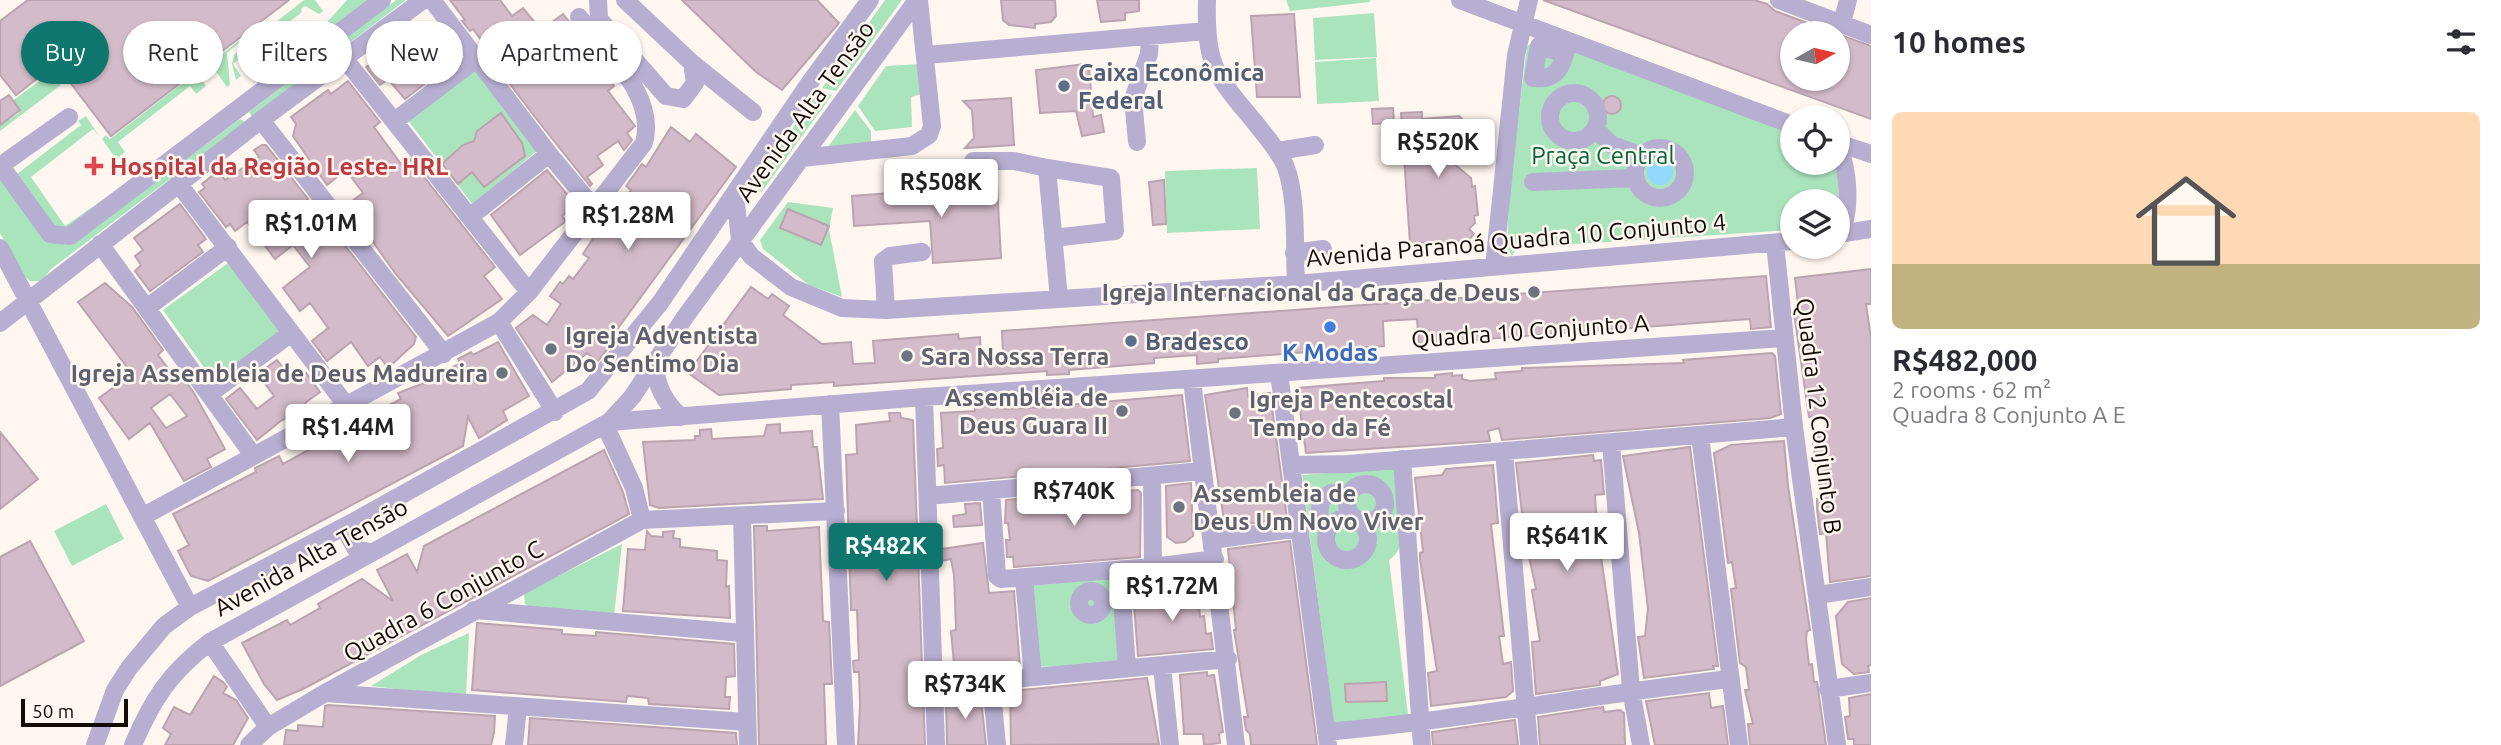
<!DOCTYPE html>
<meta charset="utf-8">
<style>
body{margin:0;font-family:Ubuntu,sans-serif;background:#f2f2f3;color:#2b2b33;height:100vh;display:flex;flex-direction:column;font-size:26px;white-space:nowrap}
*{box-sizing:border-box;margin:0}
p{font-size:23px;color:#7c7c81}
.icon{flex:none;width:38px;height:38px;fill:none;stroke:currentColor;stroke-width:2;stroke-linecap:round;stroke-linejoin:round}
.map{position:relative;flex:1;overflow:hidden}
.drawer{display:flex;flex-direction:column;background:#fff;width:630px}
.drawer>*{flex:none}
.top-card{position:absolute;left:21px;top:21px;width:665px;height:63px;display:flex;gap:14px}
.needle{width:46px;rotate:82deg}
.buttons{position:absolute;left:1780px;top:21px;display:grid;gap:14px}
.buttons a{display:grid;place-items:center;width:70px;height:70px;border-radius:50%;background:#fff;box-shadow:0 2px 5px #0004;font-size:35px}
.scale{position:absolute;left:21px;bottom:18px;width:107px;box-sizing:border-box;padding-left:7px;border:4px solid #120b06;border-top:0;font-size:19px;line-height:24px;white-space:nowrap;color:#120b06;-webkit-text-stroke:5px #fff6ef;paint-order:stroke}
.price{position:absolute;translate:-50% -60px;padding:0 16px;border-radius:7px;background:#fff;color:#222;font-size:23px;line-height:46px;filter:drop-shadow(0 2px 4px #0008)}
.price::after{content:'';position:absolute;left:50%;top:42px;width:21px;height:16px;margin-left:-10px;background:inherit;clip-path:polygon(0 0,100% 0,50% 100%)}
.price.active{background:#0f766e;color:#fff}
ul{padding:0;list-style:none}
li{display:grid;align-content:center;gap:14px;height:371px;padding:0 21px}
li span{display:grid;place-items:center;height:217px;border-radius:10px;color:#555}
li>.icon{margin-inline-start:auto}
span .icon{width:126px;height:126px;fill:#fffc;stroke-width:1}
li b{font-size:30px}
h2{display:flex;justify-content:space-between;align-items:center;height:84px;padding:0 21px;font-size:30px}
.pill{padding:0 24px;border-radius:32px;background:#fff;box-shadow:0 2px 5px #0004;font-size:24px;line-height:63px}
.pill.active{background:#0f766e;color:#fff}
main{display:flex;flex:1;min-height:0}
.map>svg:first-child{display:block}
.green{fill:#aae4bd}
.water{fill:#92d7fe}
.building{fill:#d4bbc9;stroke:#bba3b0;stroke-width:2;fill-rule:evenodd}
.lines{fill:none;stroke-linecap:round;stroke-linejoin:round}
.minor{stroke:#b7afd2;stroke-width:18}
.service-dot{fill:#5c6f8a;stroke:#fff6ef;stroke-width:2.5}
.health-dot{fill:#e0444e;stroke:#fff6ef;stroke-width:2.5}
.worship-dot{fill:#6b7280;stroke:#fff6ef;stroke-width:2.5}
.shop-dot{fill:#3f7fe0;stroke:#fff6ef;stroke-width:2.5}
.labels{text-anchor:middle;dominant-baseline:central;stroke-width:5;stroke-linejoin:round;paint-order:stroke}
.service-label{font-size:24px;font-weight:bold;fill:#4e5e75;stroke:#fff6ef;text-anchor:start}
.street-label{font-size:24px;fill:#120b06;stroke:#fff6ef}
.park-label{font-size:24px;fill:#006738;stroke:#fff6ef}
.health-label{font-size:24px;font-weight:bold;fill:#be3a42;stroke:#fff6ef;text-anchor:start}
.worship-label{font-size:24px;font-weight:bold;fill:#5b616d;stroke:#fff6ef;text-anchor:start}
.shop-label{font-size:24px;font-weight:bold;fill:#366cbe;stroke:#fff6ef}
</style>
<main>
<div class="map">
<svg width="1871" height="745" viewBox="0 0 1871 745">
<rect width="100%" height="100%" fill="#fff6ef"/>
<path class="green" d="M304 0H315L323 11 319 14 305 6 302 8 301 13 233 64 241 76 236 80 232 64 234 55Z
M347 0H371L264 80 262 76 321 29Z
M396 0H406L252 117 249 112Z
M885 0H902L836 91 822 88Z
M1286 0H1370V2L1290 11Z
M1374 13 1377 57 1315 60 1313 18Z
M274 14 227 53 230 85 227 87 210 63Z
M1538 39 1792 131V163L1838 162V221V201H1792V230L1517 248 1512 256 1507 249 1509 195 1527 46Z
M1376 58 1379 101 1317 104 1315 62Z
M919 64 921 94 911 97 912 127 875 131 858 106 886 66Z
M476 67 539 149 473 205 407 119Z
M197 72 206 86 196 94 190 86 118 142 125 152 116 159 102 139 106 135 110 139Z
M49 74 61 85 0 131V125L19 113 11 102Z
M823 93 832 95 761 193 759 185 782 143 817 94Z
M855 110 871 131V142L828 147Z
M86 116 99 136 93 129 31 177 65 226 121 187 64 232 56 229 17 174 81 125 78 121Z
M240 119 245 122 51 269 42 281H30L21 273 0 233V178L51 242 71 245Z
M1257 168 1260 229 1167 233 1165 171Z
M788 202 833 208 829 230 842 297 809 285 763 249 760 240Z
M231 261 284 336 216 384 163 310Z
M1394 468C1398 495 1416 542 1389 560L1408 715 1334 725 1302 475Z
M106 504 124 539 72 566 54 531Z
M622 544 614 616 530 607 525 604 524 595 528 591Z
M1118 577 1123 664 1037 667 1029 585Z
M469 633 466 697 371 686 423 654Z"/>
<path class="water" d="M1647 172a13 13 0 1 1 26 0a13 13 0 1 1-26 0Z"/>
<path class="building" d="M28 0H289L111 136 56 64 16 95 0 75V21Z
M450 0H500L512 16 523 8 541 30 563 14 596 55 593 57 614 86 608 91 635 126 627 133 632 140 624 150 618 141 597 156 603 165 587 177 592 184 590 186 542 126 486 53 490 52 473 29 470 31 462 21 465 20Z
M682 0H817L839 23 782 90 756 72Z
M1001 0H1055L1056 16 1051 22 1035 24V28L1009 25 1003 20Z
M1097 0H1139V11L1125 13V20L1101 22Z
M1543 0H1754L1767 4 1775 11 1832 32 1792 33V79H1838V34L1871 46V119Z
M1294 14 1300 97H1257L1251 16Z
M416 23 425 34 435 26 458 58 405 99 388 79 380 85 366 67 400 46 395 40Z
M1085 64 1089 66 1093 117 1101 115 1104 132 1082 136 1076 111 1040 113 1036 70Z
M348 81 380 122 374 127 401 164 409 158 495 267 484 276 502 299 448 336 395 273 347 205 363 193 346 170 327 185 293 136 296 124 291 117 328 90 331 94Z
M9 95 20 110 0 125V101Z
M1603 105a9 9 0 1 1 18 0a9 9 0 1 1-18 0Z
M1011 98 1014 145 965 148 974 138 972 110 963 101Z
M1393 108 1394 123 1373 124 1372 109Z
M1422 112V119L1459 116 1472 128 1475 156 1447 158 1471 178 1472 187 1475 186 1478 215 1474 216 1475 223 1469 229 1474 234 1468 241 1410 243 1401 113Z
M501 113 522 143 525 156 484 187 472 172 458 184 443 165 445 161 463 145 474 141 477 131Z
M671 127 690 142 696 134 736 167 605 346 608 348 598 361 587 353 552 382 516 328 533 315 547 325 561 304 550 296 560 282 563 284 569 276 573 279 589 258 583 254 601 226 598 224 605 214 608 217 613 210 616 212 631 190 626 186 642 164 646 167Z
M262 145H266L308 199 302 205 318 226 322 224 332 237 335 234 343 243 416 337 414 344 388 368 380 357 368 366 351 342 327 361 312 341 328 328 310 303 300 311 283 288 310 267 293 245 275 259 247 222 235 231 230 224 226 227 199 192 205 188 202 184 218 171 225 180 259 157 254 150Z
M547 170 576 205 562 216 566 221 520 255 491 215Z
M1164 180 1166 224 1153 225 1149 182Z
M997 185 1001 258 933 263 930 221 854 226 852 196Z
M180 204 206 239 198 245 203 252 150 291 135 271 141 265 135 256 143 250 134 238Z
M788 209 829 226 821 245 780 228Z
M1871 269V304H1866L1871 338V576L1830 582 1826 533 1820 534 1817 509V499H1821L1812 435 1826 433 1825 416 1809 417 1794 313 1799 312 1795 278Z
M1766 276 1771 327 1751 329 1750 319 1419 344 1417 319 1383 321 1384 346 1218 359V362L1197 364V355L1154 358V363L1069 370V374L1047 375V371L834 386V382L791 385V389L719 395 688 373 751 287 768 299 772 294 789 306 783 315 822 344 851 342 853 364 875 363 873 341 958 334 959 339 980 337 981 355 1003 354 1002 331Z
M105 283 132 307 163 350 158 355 174 376 179 372 194 393 225 449 207 459 211 467 184 481 150 423 129 439 99 398 132 374 78 302ZM170 394 187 416 166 428 151 408Z
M498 342 529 396 503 411 507 420 479 438 468 417 463 446 208 581 191 576 178 551 189 545 173 514 256 472 255 468 279 456 283 464 316 446 312 439 332 427 373 405 376 412 401 399 398 393 424 383 460 363 458 359 471 352 473 355Z
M1772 353 1775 356 1781 414 1770 418 1502 440 1499 428 1488 431 1490 441 1306 453 1297 388 1384 381V378H1435V375L1452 373V376L1462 375V379L1470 381 1496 379 1495 373 1522 371V368L1684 363 1683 360Z
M277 360 294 382 306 373 320 392 305 403 311 411 294 421 291 417 282 420 257 440 226 399 240 388 257 409 274 396 258 374Z
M1247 388 1248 396 1270 393 1287 518 1225 527 1205 395Z
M1182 395 1190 461 945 483 944 465 938 466 937 449 943 448 941 413 975 411V407L992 405H1004V409L1044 407Z
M889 413H900L901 418 913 420 925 745H858L860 705 859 672H854L853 661 859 660 857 610H851L846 455 857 454 856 425 890 421Z
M780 424V433L812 431 813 447H817L823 499 659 508 650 505 643 442 695 440V436H700V430L711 429 712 439 764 436 767 425Z
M0 432 38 479 0 509Z
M1784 441 1788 486 1810 630 1807 631 1806 639 1809 665 1812 664 1814 682H1817L1826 745H1750L1748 724H1753L1745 690H1749L1746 667 1740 663 1731 589 1736 588 1732 562 1728 563 1714 453 1731 445Z
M1690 447 1718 666H1713L1714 669 1644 678 1638 637 1645 636 1648 609 1639 533 1623 456Z
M604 450 623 492 629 514 305 688 277 700 264 684 242 643 287 620 290 625 320 608 318 604 362 579 393 601 377 570 407 554 417 572 424 546Z
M1593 455 1594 461 1601 460 1604 494 1595 495 1597 529 1618 674 1600 681V685L1536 694 1532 642 1540 641 1532 590 1536 589 1525 538 1516 463Z
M1493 465 1498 523 1491 524 1504 636H1499L1503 664 1511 662 1513 691 1506 697 1431 706 1428 673 1437 671 1420 559V553L1423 552 1415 478 1442 475 1446 469Z
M1191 483 1193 536 1185 542 1176 543 1167 537 1166 486Z
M1138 490 1141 493 1140 557 1014 567 1013 557H1007L1006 540H1010L1008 523H1005L1006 500Z
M980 503 982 525 954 527 953 516 966 514 965 504Z
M754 526H767V531L819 527 823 621 829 622 832 684H824L826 745H759Z
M647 531 651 536 663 537V532L674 531 673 538 680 539V547L717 551V560L727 561 726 587 729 586 730 618 623 611 628 549 645 550Z
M30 541 84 641 0 686V557Z
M1290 541 1317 745H1251L1250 734 1246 730 1244 717H1248L1234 630H1236L1228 549Z
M983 543 989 593 1014 591 1020 667 990 670 989 664H954L951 631 956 630 954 575 951 559 941 561V549Z
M1197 582 1200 617 1204 616 1206 634 1211 633 1213 649 1138 656 1134 605 1154 603V592L1169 591V584Z
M1871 598V665L1868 666 1869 672 1854 674 1842 664 1836 616 1848 602Z
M477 623 562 630V634L596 636V632L734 644 735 676 726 677 725 697H730L729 709 649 704 648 698 627 696 626 702 472 690Z
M1207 672V676L1214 675 1223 732 1219 733 1220 743 1204 745 1203 734H1184L1180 675Z
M214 676 223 682 227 687 223 693 236 700 248 718 233 745H165L171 734 163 728 174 707 190 715Z
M1147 678 1159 744 1011 745 1010 691Z
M1386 682 1387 701 1346 702 1345 684Z
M1709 693 1711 708 1723 706 1728 745H1655L1646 701Z
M966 694V700L981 699 986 745H947L946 698 948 695Z
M1871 694V745H1854V739H1848L1845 717 1850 716 1849 698Z
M328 705 495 716 494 733 491 745H284L286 730 298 731V725L323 727 325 706Z
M1603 707 1604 712 1620 710 1624 713 1625 745H1540L1538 717Z
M530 718 736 733 737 745H528Z
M1515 720 1518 745H1433L1432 732Z"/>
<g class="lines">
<path class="minor" d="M432 0 549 154 593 207
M598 0 599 19 666 96 683 99 695 83 692 63 625 0
M1207 0C1205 68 1216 75 1257 125 1267 138 1278 150 1285 165 1298 197 1294 249 1296 284
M1460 0 1792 125
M1779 0 1871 35
M1842 23 1848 0
M1539 46 1565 54C1560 72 1553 80 1533 78Z
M926 55 1206 31
M344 58 529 292
M692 63 753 112
M1550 117a24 24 0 1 1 48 0a24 24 0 1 1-48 0Z
M261 120 444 354
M396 120 476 59
M1595 129 1612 145 1642 156
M1137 142 1133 99 1149 54 1150 36
M1838 143 1871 154
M1635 173a25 25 0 1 1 50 0a25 25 0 1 1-50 0Z
M1838 149C1849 164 1852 220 1838 233
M1278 151 1315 145
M802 158 912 146 929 135 932 126 919 0
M973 161H1014L1047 168
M0 166 69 117
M1 166 50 234 70 236 382 0
M1533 182 1636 178
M178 183 346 405
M735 194 740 240 751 256 791 287 842 308 886 310 1296 284 1792 241
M471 216 549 154
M1838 234 1871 229
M1053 238 1115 231 1111 178 1047 168 1059 299
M1775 243 1794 427 1837 745
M100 244 253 455
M0 248 190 607
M1294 253 1323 249
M1494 267 1516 55 1529 0
M148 307 228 247
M886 310 883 261 890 256 922 252
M499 322 555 412
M0 323 261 120 423 0
M655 365C656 386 665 403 681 417
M1279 373 1328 745
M1192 380 1236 745
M211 393 290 334
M924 397 936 745
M830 404 846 745
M609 422 924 397 1784 338
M605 425 634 488 642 520
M1700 435 1739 745
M1611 443 1631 690 1641 745
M1504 451 1529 745
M1402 459 1422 745
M1291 465 1348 464 1794 427
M1152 478 1153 567
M1347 503a19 19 0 1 1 38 0a19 19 0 1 1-38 0Z
M991 490 997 576 1001 579 1153 567 1215 559
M928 496 1201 471
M742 516 748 745
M142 517 499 322 529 292 644 143C657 95 607 53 579 17
M1326 539a21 21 0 1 1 42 0a21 21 0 1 1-42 0Z
M353 522 349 537 356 549 369 552
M1328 529 1319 517 1321 500 1331 493 1349 496
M1212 540 1300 528
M1120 571 1127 668
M1024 579 1033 677
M1079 603a12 12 0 1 1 24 0a12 12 0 1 1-24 0Z
M1818 595 1871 587
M474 610 743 633
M210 642 268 727
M1162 666 1170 745
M991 681 997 745
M934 684 991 681 1228 659
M1828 689 1871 683
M325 693 747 722
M1326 732C1462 720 1595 694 1730 679
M95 745 115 690 129 668 164 626 190 607 353 522 588 391 660 303 808 85 870 0
M133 745C152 700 170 672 210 642L609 422 632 397 685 317 917 0
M249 745 268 727 325 693 642 520 836 511
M514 745 518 707"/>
</g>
<g class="service-dot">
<circle cx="1064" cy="86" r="7"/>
<circle cx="1131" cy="341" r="7"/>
</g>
<path class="health-dot" d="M90.5 155.5h7v7h7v7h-7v7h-7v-7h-7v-7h7z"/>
<g class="worship-dot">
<circle cx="1534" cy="292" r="7"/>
<circle cx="551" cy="349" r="7"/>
<circle cx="907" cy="356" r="7"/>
<circle cx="502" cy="373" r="7"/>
<circle cx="1122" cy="411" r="7"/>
<circle cx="1235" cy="413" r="7"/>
<circle cx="1179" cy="507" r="7"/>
</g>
<circle class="shop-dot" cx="1330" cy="327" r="7"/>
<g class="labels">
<g class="service-label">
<text x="1078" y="72">Caixa Econômica<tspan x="1078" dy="28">Federal</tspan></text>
<text x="1145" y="341">Bradesco</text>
</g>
<g class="street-label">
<text transform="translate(805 111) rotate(-54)">Avenida Alta Tensão</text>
<text transform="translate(1516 240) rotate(-5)">Avenida Paranoá Quadra 10 Conjunto 4</text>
<text transform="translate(1530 331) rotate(-4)">Quadra 10 Conjunto A</text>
<text transform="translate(1819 416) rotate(83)">Quadra 12 Conjunto B</text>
<text transform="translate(311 557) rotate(-29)">Avenida Alta Tensão</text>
<text transform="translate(443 601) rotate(-29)">Quadra 6 Conjunto C</text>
</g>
<g class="park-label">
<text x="1603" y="155">Praça Central</text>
</g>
<g class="health-label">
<text x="110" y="166">Hospital da Região Leste- HRL</text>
</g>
<g class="worship-label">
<text x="1520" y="292" text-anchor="end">Igreja Internacional da Graça de Deus</text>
<text x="565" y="335">Igreja Adventista<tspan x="565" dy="28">Do Sentimo Dia</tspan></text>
<text x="921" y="356">Sara Nossa Terra</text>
<text x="488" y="373" text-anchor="end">Igreja Assembleia de Deus Madureira</text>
<text x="1108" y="397" text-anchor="end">Assembléia de<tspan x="1108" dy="28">Deus Guara II</tspan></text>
<text x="1249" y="399">Igreja Pentecostal<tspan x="1249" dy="28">Tempo da Fé</tspan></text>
<text x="1193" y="493">Assembleia de<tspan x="1193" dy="28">Deus Um Novo Viver</tspan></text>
</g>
<g class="shop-label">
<text x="1330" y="352">K Modas</text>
</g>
</g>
</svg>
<div class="buttons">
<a><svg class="needle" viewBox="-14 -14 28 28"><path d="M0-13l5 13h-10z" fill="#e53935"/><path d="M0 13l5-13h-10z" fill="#7c7c81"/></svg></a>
<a><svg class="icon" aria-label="locate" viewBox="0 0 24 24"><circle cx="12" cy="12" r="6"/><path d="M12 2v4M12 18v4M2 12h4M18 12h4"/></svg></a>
<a><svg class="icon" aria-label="layers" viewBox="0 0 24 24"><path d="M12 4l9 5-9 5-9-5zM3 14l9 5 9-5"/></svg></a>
</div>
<div class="scale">50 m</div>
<b class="price" style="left:1438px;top:179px">R$520K</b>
<b class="price" style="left:941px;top:219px">R$508K</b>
<b class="price" style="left:628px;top:252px">R$1.28M</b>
<b class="price" style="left:311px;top:260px">R$1.01M</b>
<b class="price" style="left:348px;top:464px">R$1.44M</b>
<b class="price" style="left:1074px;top:528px">R$740K</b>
<b class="price" style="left:1567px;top:573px">R$641K</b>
<b class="price active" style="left:886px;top:583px">R$482K</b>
<b class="price" style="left:1172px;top:623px">R$1.72M</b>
<b class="price" style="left:965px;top:721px">R$734K</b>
<div class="top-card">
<a class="pill active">Buy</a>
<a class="pill">Rent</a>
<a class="pill">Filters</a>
<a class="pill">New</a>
<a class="pill">Apartment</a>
</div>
</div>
<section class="drawer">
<h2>10 homes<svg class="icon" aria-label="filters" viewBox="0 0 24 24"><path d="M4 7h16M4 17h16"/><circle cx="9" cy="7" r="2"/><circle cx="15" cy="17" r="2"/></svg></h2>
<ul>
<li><span style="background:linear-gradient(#ffd9b3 70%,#c2b280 0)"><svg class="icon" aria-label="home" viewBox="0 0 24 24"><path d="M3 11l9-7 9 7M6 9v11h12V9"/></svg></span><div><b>R$482,000</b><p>2 rooms · 62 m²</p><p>Quadra 8 Conjunto A E</p></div></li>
</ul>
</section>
</main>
